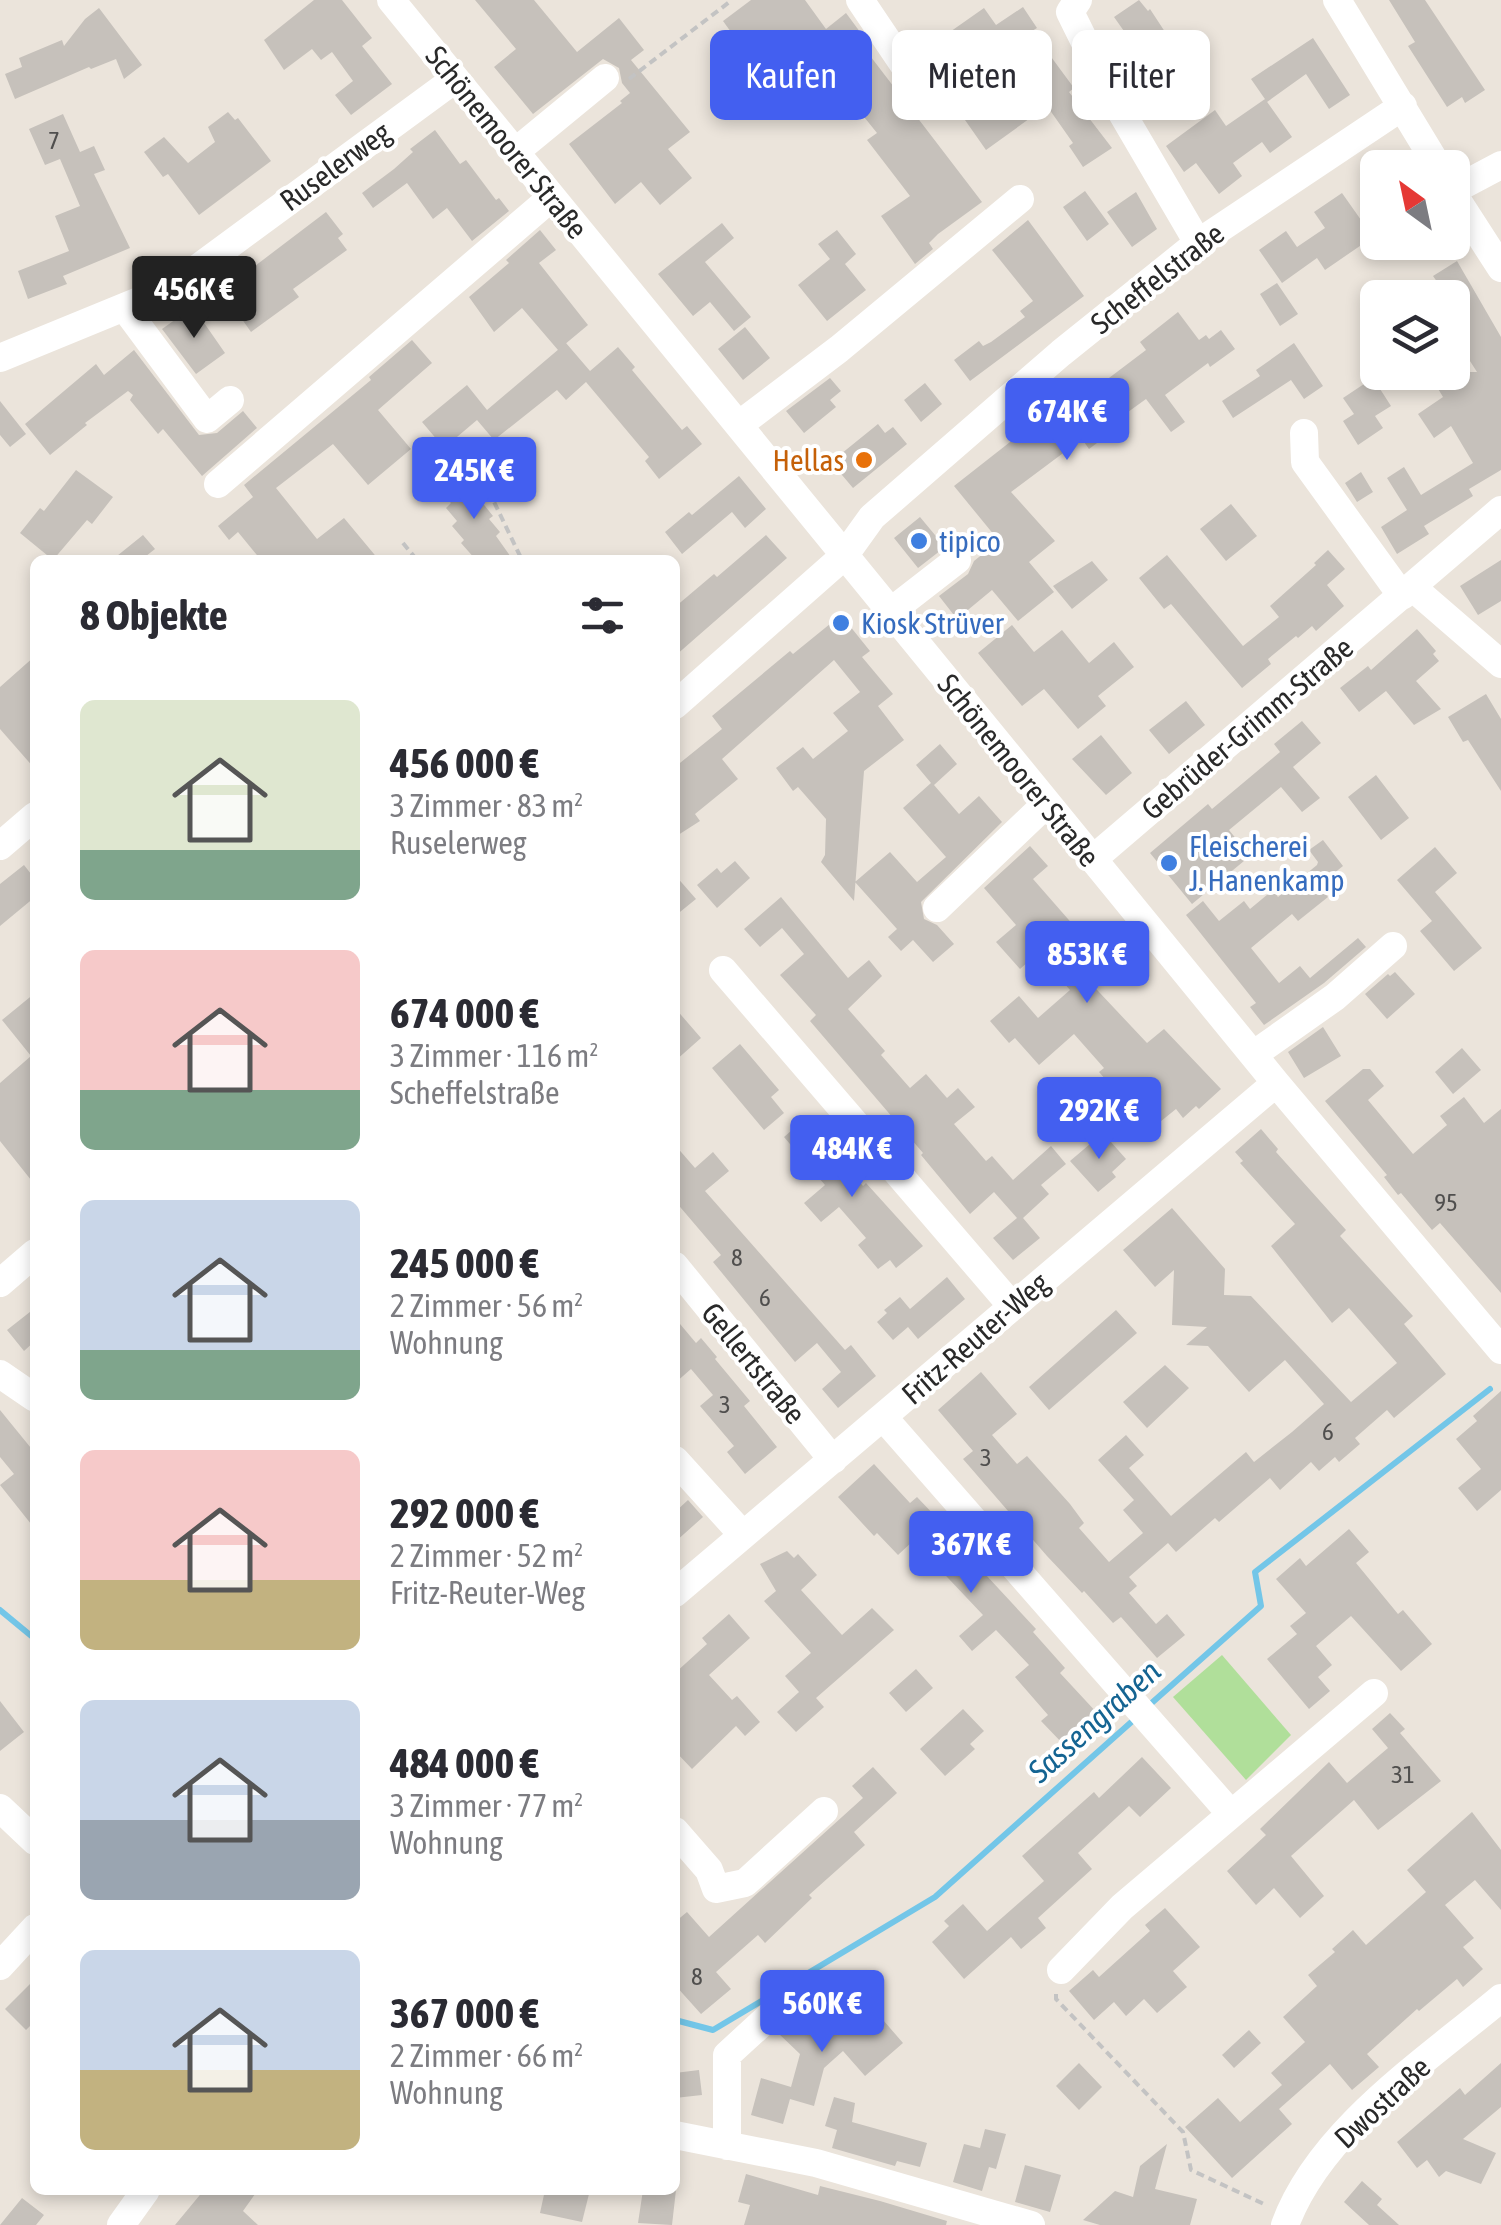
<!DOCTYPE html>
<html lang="de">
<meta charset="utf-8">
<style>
body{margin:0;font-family:"Asap Condensed",sans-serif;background:#f7f7f7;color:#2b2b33;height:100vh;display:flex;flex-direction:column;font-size:38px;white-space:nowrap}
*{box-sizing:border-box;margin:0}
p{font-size:32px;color:#7c7c81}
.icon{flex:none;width:55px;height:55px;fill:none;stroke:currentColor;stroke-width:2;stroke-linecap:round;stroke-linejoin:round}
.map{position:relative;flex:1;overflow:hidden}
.panel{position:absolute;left:30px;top:555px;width:650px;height:1640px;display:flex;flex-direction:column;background:#fff;border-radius:15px;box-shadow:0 5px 15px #0003}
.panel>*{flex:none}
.top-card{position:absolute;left:710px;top:30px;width:640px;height:90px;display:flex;gap:20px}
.needle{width:65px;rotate:327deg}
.buttons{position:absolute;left:1360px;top:150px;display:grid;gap:20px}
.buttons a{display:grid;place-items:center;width:110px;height:110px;border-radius:15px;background:#fff;box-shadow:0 5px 15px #0003;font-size:50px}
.price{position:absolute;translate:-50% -85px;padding:0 22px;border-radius:10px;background:#435ff0;color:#fff;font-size:32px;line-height:65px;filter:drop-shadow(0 2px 5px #0008)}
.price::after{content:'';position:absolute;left:50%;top:60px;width:30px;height:22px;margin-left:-15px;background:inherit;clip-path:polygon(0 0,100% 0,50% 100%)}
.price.selected{background:#222;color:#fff}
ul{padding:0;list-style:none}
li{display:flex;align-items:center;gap:30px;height:250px;padding:0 50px}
li span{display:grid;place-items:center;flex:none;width:280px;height:200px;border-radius:15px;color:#555}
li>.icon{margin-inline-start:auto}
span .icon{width:120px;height:120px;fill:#fffc;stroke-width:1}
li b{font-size:42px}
h2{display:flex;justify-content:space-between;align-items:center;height:120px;padding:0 50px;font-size:42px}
.chip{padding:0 35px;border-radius:15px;background:#fff;box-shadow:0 5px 15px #0003;font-size:35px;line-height:90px}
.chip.selected{background:#435ff0;color:#fff}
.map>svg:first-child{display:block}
.park{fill:#b0df9a}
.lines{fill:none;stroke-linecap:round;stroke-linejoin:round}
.stream{stroke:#73c6e8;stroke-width:6}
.building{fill:#c6c1bb}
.path{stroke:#c3c3c3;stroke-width:4;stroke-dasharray:8 5;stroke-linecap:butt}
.minor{stroke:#fff;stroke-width:28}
.food-dot{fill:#e8710a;stroke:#fff;stroke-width:4}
.shop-dot{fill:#3f7fe0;stroke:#fff;stroke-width:4}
.labels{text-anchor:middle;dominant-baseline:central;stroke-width:8;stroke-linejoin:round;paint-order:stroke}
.number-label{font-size:25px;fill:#504f4e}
.street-label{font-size:30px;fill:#292929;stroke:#fff}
.food-label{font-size:30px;fill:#c56008;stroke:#fff;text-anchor:end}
.shop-label{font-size:30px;fill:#366cbe;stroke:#fff;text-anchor:start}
.water-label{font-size:32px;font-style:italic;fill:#146492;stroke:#fff}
</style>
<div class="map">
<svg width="1501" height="2225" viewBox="0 0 1501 2225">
<rect width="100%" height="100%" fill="#ebe4db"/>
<path class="park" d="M1222 1655 1291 1735 1246 1780 1173 1697Z"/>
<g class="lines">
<path class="stream" d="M0 1610 35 1639
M1146 1708 1261 1606 1255 1572 1490 1389
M675 2020 713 2030 935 1897 1137 1717"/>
</g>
<path class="building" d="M314 0H342L372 38 362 46 392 84 351 115 335 95 353 81 332 52 321 60 312 49 284 70 264 40Z
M475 0H534L577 52 619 18 644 50 631 60 690 132 668 149 692 178 660 205 641 182 615 204 569 144 622 103 620 101 630 93 622 83 619 68 603 59 533 114 494 67 516 49Z
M751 0H805L826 29 846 13 866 40 861 44 982 202 938 234 929 243 933 249 915 264 881 216 910 196 867 140 877 133 806 45 784 61 765 35 744 50 723 21Z
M1139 0 1148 11 1150 9 1186 64 1160 82 1114 17Z
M1389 0H1425L1485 90 1465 103 1462 97 1447 107 1408 46 1415 42Z
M1023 7 1037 28 1032 31 1074 88 1069 92 1112 148 1083 167 1069 146 1073 143 1047 106 986 150 951 100 974 84 952 50 956 47 947 34 984 8 996 25Z
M99 8 142 65 124 79 116 59 91 69 89 67 15 99 5 74 22 67 19 58 62 40 64 46 85 19Z
M1313 38 1350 95 1329 109 1306 74 1267 102 1251 79Z
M1265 99 1292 137 1270 153 1262 142 1233 163 1242 176 1219 194 1196 163 1184 172 1166 146 1215 110 1226 126Z
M228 112 235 120 238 118 271 161 199 215 168 174 163 177 144 152 164 137 188 163 215 142 208 127Z
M63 114 80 152 94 146 105 170 94 174 130 248 63 276 67 284 28 299 18 271 69 251 55 216 80 206 60 159 45 165 29 129Z
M435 130 460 164 466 160 496 200 499 198 509 211 472 241 447 208 433 219 407 183 373 208 362 193 394 169 413 152 410 149Z
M1085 191 1109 224 1087 241 1063 207Z
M1136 192 1157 229 1132 247 1107 212Z
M1342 193 1373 237 1325 270 1317 258 1282 283 1259 250 1286 231 1297 247 1325 228 1314 212Z
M326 212 343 234 338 238 347 250 293 289 299 297 251 332 222 291Z
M1028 220 1084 296 970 381 954 360 979 341 983 346 991 342 1025 317 1020 311 1033 301 992 250Z
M722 223 734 238 705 262 751 317 734 331 710 302 693 316 658 274Z
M540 230 556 250 539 263 588 325 558 350 522 308 494 332 469 297 509 263 506 260Z
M837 230 856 254 845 264 866 290 827 321 798 285 830 259 818 244Z
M1457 261 1501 337V470L1469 489 1473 496 1424 526 1429 534 1397 554 1381 527 1407 510 1387 478 1404 467 1421 495 1473 463 1451 426 1434 438 1418 414 1443 397 1428 372H1477L1452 333V298H1423L1440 286 1433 276Z
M1277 283 1298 314 1280 326 1260 294Z
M193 307 225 353 196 374 162 329Z
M1178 312 1199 340 1206 335 1209 339 1221 330 1235 349 1210 367 1208 363 1165 395 1185 422 1171 432 1146 399 1117 420 1121 425 1089 449 1082 439 1011 492 1055 541 1029 562 1054 592 1018 621 992 590 957 619 939 596 968 574 974 561 999 541 954 486 1062 401 1068 409 1146 350 1140 342Z
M745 327 770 358 743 380 718 349Z
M412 340 432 363 378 410 411 449 368 485 333 444 276 488 317 539 344 518 379 560H261L238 532 229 540 218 526 253 497 244 485 371 380 369 377Z
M566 343 590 371 618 347 635 367 632 370 682 430 687 426 702 444 659 479 645 461 649 457 586 382 566 400 557 390 494 440 477 420 444 448 422 422 467 385 487 410Z
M1294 343 1323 386 1304 399 1291 380 1233 418 1222 401 1260 376 1256 370Z
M134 350 199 435 217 433 243 411 257 428 202 476 163 429 158 434 130 400 133 395 128 391 85 423 87 425 50 455 25 424 96 364 104 375Z
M830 378 841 391 830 400 836 407 804 433 786 411Z
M1373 378 1391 406 1375 416 1383 428 1358 445 1343 421 1354 414 1343 398Z
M925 383 942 404 921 422 904 400Z
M0 401 26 434 10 447 0 435Z
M878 424 885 433 893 427 907 444 853 488 831 462Z
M76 470 113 497 92 524 87 520 53 560 20 533 40 508 44 511Z
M1361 472 1373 492 1357 502 1345 483Z
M462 474 484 499 481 501 493 516 489 519 500 532 496 536 513 560H476L461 543 464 540 452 526 457 521 446 508 451 503 441 492Z
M739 476 766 509 745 528 732 512 682 554 665 532 689 512 692 515Z
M1231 504 1257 536 1226 561 1200 529Z
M920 517 945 547 918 568 894 538Z
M143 535 155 549 141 560H112Z
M766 535 787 558 675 656V607L714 574 717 577Z
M1328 550 1345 569 1327 585 1344 606 1316 631 1312 626 1298 638 1296 636 1268 659 1271 664 1242 688 1171 604 1164 609 1139 578 1167 555 1243 646 1279 617 1270 606 1316 565 1314 563Z
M1501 560V601L1478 615 1460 586Z
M1092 561 1108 580 1072 609 1053 586Z
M841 615 870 651 862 657 893 694 878 706 904 740 864 771 854 901 821 862 825 855 826 819 798 787 793 791 776 768 803 747 813 759 848 731 833 713 860 692 834 660 722 759 738 779 695 814 700 821 675 837V767L722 729 712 716 790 651 793 654Z
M1012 625 1034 652 1062 630 1089 663 1114 642 1134 667 1098 696 1106 706 1078 729 1044 689 1022 706 978 653Z
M1417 629 1436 651 1433 654 1439 661 1416 681 1441 709 1414 725 1386 691 1359 712 1340 688 1368 666 1371 670Z
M35 656V769L0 729V687Z
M1486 694 1501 719V791L1468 740 1463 742 1448 717Z
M1186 701 1205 725 1169 754 1149 730Z
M1302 721 1321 743 1293 767 1320 798 1302 812 1281 787 1229 830 1250 856 1192 904 1150 853 1208 804 1212 809 1280 752 1274 744Z
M1101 735 1132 773 1106 795 1072 759Z
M940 744 957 764 934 785 959 814 979 796 1002 822 921 902 924 919 937 925 954 944 933 962 913 940 901 951 888 937 897 929 855 882 890 852 917 882 946 857 903 808 931 783 916 765Z
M1376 775 1409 818 1381 840 1348 797Z
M1323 840 1343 866 1318 886 1328 897 1298 921 1292 914 1251 948 1279 983 1300 966 1310 978 1358 938 1366 947 1324 983 1264 1025 1250 1007 1256 1003 1186 915 1203 901 1219 921 1244 901 1250 909 1273 890 1278 897 1317 865 1318 862 1309 850Z
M1030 846 1048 866 1033 879 1082 935 1087 931 1108 954 1083 975 1147 1043 1164 1029 1221 1089 1199 1109 1196 1106 1183 1118 1176 1109 1150 1130 1099 1072 1104 1068 1074 1034 1039 1065 1015 1038 1009 1043 990 1021 1019 996 1038 1018 1070 990 1038 953 1020 969 996 942 1016 925 984 888Z
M1435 847 1457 873 1435 892 1482 948 1454 971 1420 931 1432 921 1397 880Z
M735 861 750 878 717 908 697 885 717 868 721 873Z
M24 865 35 879V897L0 926V884Z
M675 875 696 899 675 916Z
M781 897 848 978 869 960 882 976 848 1009 885 1051 881 1055 910 1088 926 1074 947 1098 958 1088 975 1107 954 1124 986 1161 992 1156 1013 1180 1051 1146 1066 1164 1041 1185 1049 1194 1023 1218 1040 1238 1013 1260 993 1238 1017 1218 994 1192 970 1214 921 1155 923 1153 810 1021 816 1015 780 975 804 954 782 928 760 947 744 929Z
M1395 972 1415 994 1387 1019 1365 994 1388 974 1390 976Z
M35 993V1185L0 1141V1083L31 1056 2 1020Z
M675 1008 701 1038 675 1061Z
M1323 1027 1341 1056 1304 1078 1288 1052Z
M740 1044 779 1090 771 1097 784 1113 764 1130 712 1068Z
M1462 1048 1481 1070 1453 1094 1435 1072Z
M1363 1069H1370L1384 1086 1368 1100 1413 1154 1447 1125 1440 1116 1464 1097 1484 1123 1501 1109V1293L1440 1223 1432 1230 1401 1193 1398 1195 1384 1177 1387 1175 1325 1101Z
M806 1118 863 1186 866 1183 923 1246 896 1268 890 1260 878 1269 858 1245 866 1238 839 1207 821 1222 804 1203 825 1185 784 1137Z
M1261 1129 1278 1149 1276 1152 1346 1230 1340 1236 1413 1316 1404 1324 1446 1374 1394 1418 1387 1410 1355 1438 1360 1444 1339 1462 1335 1457 1319 1471 1311 1462 1280 1490 1270 1478 1219 1522 1215 1518 1176 1552 1168 1543 1129 1577 1137 1586 1129 1593 1156 1624 1167 1614 1185 1635 1157 1658 1121 1617 1113 1623 1084 1591 1082 1593 1047 1556 963 1459 973 1451 938 1410 981 1372 1017 1414 992 1435 1017 1464 1027 1456 1070 1504 1084 1523 1079 1528 1109 1562 1143 1533 1123 1510 1134 1500 1098 1460 1126 1435 1144 1455 1129 1468 1171 1516 1246 1452 1254 1462 1292 1432 1324 1404 1285 1360 1249 1392 1208 1346 1186 1345 1207 1327 1172 1325 1174 1270 1155 1287 1123 1250 1172 1208 1225 1269 1224 1295 1251 1296 1351 1402 1397 1363 1349 1308 1332 1323 1271 1246 1295 1224 1240 1163 1243 1161 1235 1152Z
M1103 1133 1126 1159 1112 1172 1116 1177 1098 1192 1070 1161Z
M675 1145 695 1168 713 1152 729 1171 705 1191 845 1350 851 1345 876 1376 838 1408 822 1389 841 1372 817 1343 795 1362 713 1262 721 1255 675 1201Z
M947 1277 965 1299 918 1339 908 1327 893 1340 877 1322 887 1313 884 1310 900 1297 910 1309Z
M35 1308V1341L24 1351 7 1330Z
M1116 1310 1137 1333 1049 1410 1029 1387Z
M675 1318 696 1343 701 1338 717 1357 715 1359 750 1401 744 1406 777 1447 745 1474 727 1452 734 1446 700 1406 713 1395 691 1369 675 1383Z
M1165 1365 1189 1388 1147 1428 1123 1402Z
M1501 1391V1490L1477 1511 1458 1488 1481 1469 1456 1439 1477 1421 1473 1416Z
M0 1410 35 1453V1529L0 1485 14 1474 0 1457Z
M874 1464 910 1503 917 1497 937 1518 935 1520 1036 1629 1033 1632 1065 1668 1060 1673 1098 1714 1064 1745 1041 1721 1048 1715 1015 1677 1029 1665 996 1630 972 1651 959 1636 983 1615 913 1541 898 1555 877 1533 874 1536 838 1497Z
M688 1500 703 1517 675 1542V1512Z
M1349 1529 1369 1552 1356 1563 1398 1614 1403 1610 1432 1644 1401 1671 1351 1616 1316 1646 1332 1665 1318 1677 1330 1691 1309 1709 1267 1659 1297 1634 1290 1626 1306 1613 1276 1579 1300 1558 1306 1566Z
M787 1551 794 1558 798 1554 817 1575 801 1590 842 1635 872 1608 894 1630 816 1698 824 1707 796 1732 777 1712 799 1692 785 1676 811 1653 764 1601 776 1591 760 1564Z
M729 1614 750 1638 709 1675 732 1700 737 1696 760 1722 745 1736 736 1726 692 1769 675 1751V1673L707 1644 702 1638Z
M916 1669 933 1688 906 1712 889 1693Z
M0 1701 24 1732 0 1751Z
M963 1709 984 1731 970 1744 975 1749 945 1776 920 1749Z
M1390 1713 1405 1729 1400 1733 1441 1781 1378 1830 1354 1800 1291 1856 1324 1896 1300 1918 1274 1888 1256 1905 1227 1871 1266 1835 1260 1829 1329 1762 1347 1783 1388 1748 1372 1729Z
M1142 1757 1171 1788 1140 1817 1129 1806 1078 1853 1092 1869 1038 1918 1046 1928 1021 1949 1011 1937 964 1979 932 1942 949 1926 944 1921 963 1904 987 1931 1044 1881 1022 1856 1094 1792 1099 1798Z
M873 1767 897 1793 854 1832 865 1845 809 1895 812 1898 765 1943 758 1935 716 1972 731 1989 701 2014 675 1985V1922L687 1912 709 1937 863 1798 852 1786Z
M1472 1812 1501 1850V1910L1475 1880 1445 1905 1474 1938 1463 1947 1483 1969 1463 1987 1457 1979 1419 2011 1417 2009 1367 2054 1379 2067 1352 2090 1330 2064 1279 2109 1292 2124 1232 2178 1185 2127 1218 2098 1240 2122 1282 2085 1271 2073 1305 2042 1283 2017 1317 1986 1308 1975 1335 1952 1332 1949 1353 1930 1366 1945 1426 1892 1407 1870Z
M1165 1908 1200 1947 1173 1971 1187 1987 1157 2013 1144 1999 1126 2016 1114 2002 1094 2020 1069 1991 1093 1970 1099 1977 1150 1931 1145 1925Z
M35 1979V2021L26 2030 5 2009Z
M818 1994 855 2032 877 2013 903 2043 865 2076 843 2051 824 2068 814 2106 790 2099 783 2124 751 2115 761 2078 791 2087 800 2054 778 2033Z
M1249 2030 1261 2043 1234 2068 1222 2055Z
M1079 2063 1102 2087 1079 2110 1056 2086Z
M1501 2063V2107L1463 2139 1496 2153 1481 2184 1446 2171 1439 2177 1427 2160 1417 2168 1397 2142 1460 2088 1465 2095Z
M699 2070 702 2095 675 2098V2073Z
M834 2097 855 2103 852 2122 927 2143 920 2167 897 2161 895 2166 832 2148 837 2130 825 2126Z
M985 2129 1006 2134 996 2169 989 2167 982 2191 953 2182 964 2144 980 2148Z
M1167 2144 1155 2189 1197 2199 1190 2225H1100L1083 2220 1115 2191 1133 2197 1140 2166Z
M1025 2165 1061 2175 1050 2212 1015 2202Z
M746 2174 818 2195 820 2186 880 2201 947 2221 946 2225H744L750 2205 738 2202Z
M1362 2181 1382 2199 1377 2205 1399 2225H1369L1344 2202Z
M204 2190H258L243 2211 258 2225H175Z
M545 2190H590L582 2222 540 2213Z
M643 2190H676L672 2225 638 2223Z
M22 2198 44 2215 36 2225H0Z"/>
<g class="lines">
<path class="path" d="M629 79 732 0
M483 479 522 560
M403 543 417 560
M1056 1994V1999L1183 2132 1191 2170 1266 2205"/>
<path class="minor" d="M391 0 1276 1083 1501 1350
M860 0 922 92
M1078 0 1070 12 1109 91 1198 243
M1337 0 1439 168
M515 152 605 78
M1452 191 1501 165
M1452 192 1501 268
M124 307 207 419 230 400
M0 358 156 294 191 273 455 79
M740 424 839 349 1020 199
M1304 433 1305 462 1402 596
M218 484 552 197
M1412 587 1501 664
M890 612 957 560
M675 705 844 556 872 517 1061 353 1198 243 1403 106
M0 846 35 816
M1093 859 1501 510
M937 908 1047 803
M723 970 1012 1306
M1253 1055 1335 997 1393 946
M675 1266 833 1460
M0 1283 35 1253
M0 1374 35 1398
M883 1417 1231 1814
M675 1460 743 1535
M675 1593 1276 1083
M0 1808 35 1841
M675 1831 709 1870 716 1889 745 1883 824 1811
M0 1966 35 1928
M1061 1970 1122 1907 1374 1693
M675 2135 816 2163 1031 2225
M727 2146V2055L787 2000
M121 2225 146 2190
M1285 2225C1320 2130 1426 2061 1501 1998"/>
</g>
<circle class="food-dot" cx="864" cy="460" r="10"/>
<g class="shop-dot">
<circle cx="919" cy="541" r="10"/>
<circle cx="841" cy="623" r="10"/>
<circle cx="1169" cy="863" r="10"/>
</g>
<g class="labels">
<g class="number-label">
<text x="54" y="140">7</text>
<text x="1446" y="1202">95</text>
<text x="737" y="1257">8</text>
<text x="765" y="1297">6</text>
<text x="725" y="1404">3</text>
<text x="1328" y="1431">6</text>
<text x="986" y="1457">3</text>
<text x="1403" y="1774">31</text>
<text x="697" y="1976">8</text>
</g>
<g class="street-label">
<text transform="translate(507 142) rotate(51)">Schönemoorer Straße</text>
<text transform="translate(335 166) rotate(-36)">Ruselerweg</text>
<text transform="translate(1157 278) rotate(-38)">Scheffelstraße</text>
<text transform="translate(1247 728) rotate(-40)">Gebrüder-Grimm-Straße</text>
<text transform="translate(1019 770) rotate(51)">Schönemoorer Straße</text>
<text transform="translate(975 1338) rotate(-41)">Fritz-Reuter-Weg</text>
<text transform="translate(754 1363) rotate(51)">Gellertstraße</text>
<text transform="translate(1382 2102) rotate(-43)">Dwostraße</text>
</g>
<g class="food-label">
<text x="844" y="460">Hellas</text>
</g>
<g class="shop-label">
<text x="939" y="541">tipico</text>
<text x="861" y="623">Kiosk Strüver</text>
<text x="1189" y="846">Fleischerei<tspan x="1189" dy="34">J. Hanenkamp</tspan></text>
</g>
<g class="water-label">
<text transform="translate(1094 1721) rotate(-42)">Sassengraben</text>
</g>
</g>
</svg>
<div class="buttons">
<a><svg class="needle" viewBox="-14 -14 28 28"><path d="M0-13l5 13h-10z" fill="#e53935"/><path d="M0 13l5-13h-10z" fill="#7c7c81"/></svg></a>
<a><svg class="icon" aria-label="layers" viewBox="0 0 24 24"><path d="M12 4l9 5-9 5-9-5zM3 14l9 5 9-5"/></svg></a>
</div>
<b class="price selected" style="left:194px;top:341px">456K €</b>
<b class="price" style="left:1067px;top:463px">674K €</b>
<b class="price" style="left:474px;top:522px">245K €</b>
<b class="price" style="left:1087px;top:1006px">853K €</b>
<b class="price" style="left:1099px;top:1162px">292K €</b>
<b class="price" style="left:852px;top:1200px">484K €</b>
<b class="price" style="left:971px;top:1596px">367K €</b>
<b class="price" style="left:822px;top:2055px">560K €</b>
<div class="top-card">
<a class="chip selected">Kaufen</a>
<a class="chip">Mieten</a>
<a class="chip">Filter</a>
</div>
<section class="panel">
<h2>8 Objekte<svg class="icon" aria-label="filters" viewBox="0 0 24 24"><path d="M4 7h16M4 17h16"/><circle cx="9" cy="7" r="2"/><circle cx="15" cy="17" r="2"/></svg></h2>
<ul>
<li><span style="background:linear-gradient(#dfe7d0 75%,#7fa58c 0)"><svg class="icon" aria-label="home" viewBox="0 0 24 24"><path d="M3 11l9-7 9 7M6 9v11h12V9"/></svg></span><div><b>456 000 €</b><p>3 Zimmer · 83 m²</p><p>Ruselerweg</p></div></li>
<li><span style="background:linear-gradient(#f6c9c9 70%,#7fa58c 0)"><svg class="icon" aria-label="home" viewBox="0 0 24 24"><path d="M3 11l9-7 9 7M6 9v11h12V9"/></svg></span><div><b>674 000 €</b><p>3 Zimmer · 116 m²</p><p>Scheffelstraße</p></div></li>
<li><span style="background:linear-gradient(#c9d6e8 75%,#7fa58c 0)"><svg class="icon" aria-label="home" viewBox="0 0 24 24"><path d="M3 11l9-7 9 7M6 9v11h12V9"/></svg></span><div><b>245 000 €</b><p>2 Zimmer · 56 m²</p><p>Wohnung</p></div></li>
<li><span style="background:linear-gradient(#f6c9c9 65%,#c2b280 0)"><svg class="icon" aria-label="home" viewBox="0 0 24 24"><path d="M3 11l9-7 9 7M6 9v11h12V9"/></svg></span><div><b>292 000 €</b><p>2 Zimmer · 52 m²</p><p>Fritz-Reuter-Weg</p></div></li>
<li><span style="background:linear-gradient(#c9d6e8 60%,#9aa5b1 0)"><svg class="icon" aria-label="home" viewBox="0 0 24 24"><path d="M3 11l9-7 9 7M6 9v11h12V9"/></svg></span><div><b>484 000 €</b><p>3 Zimmer · 77 m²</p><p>Wohnung</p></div></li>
<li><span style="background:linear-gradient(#c9d6e8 60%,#c2b280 0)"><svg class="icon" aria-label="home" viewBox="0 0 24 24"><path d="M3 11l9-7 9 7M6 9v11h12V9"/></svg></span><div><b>367 000 €</b><p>2 Zimmer · 66 m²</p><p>Wohnung</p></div></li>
</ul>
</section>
</div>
